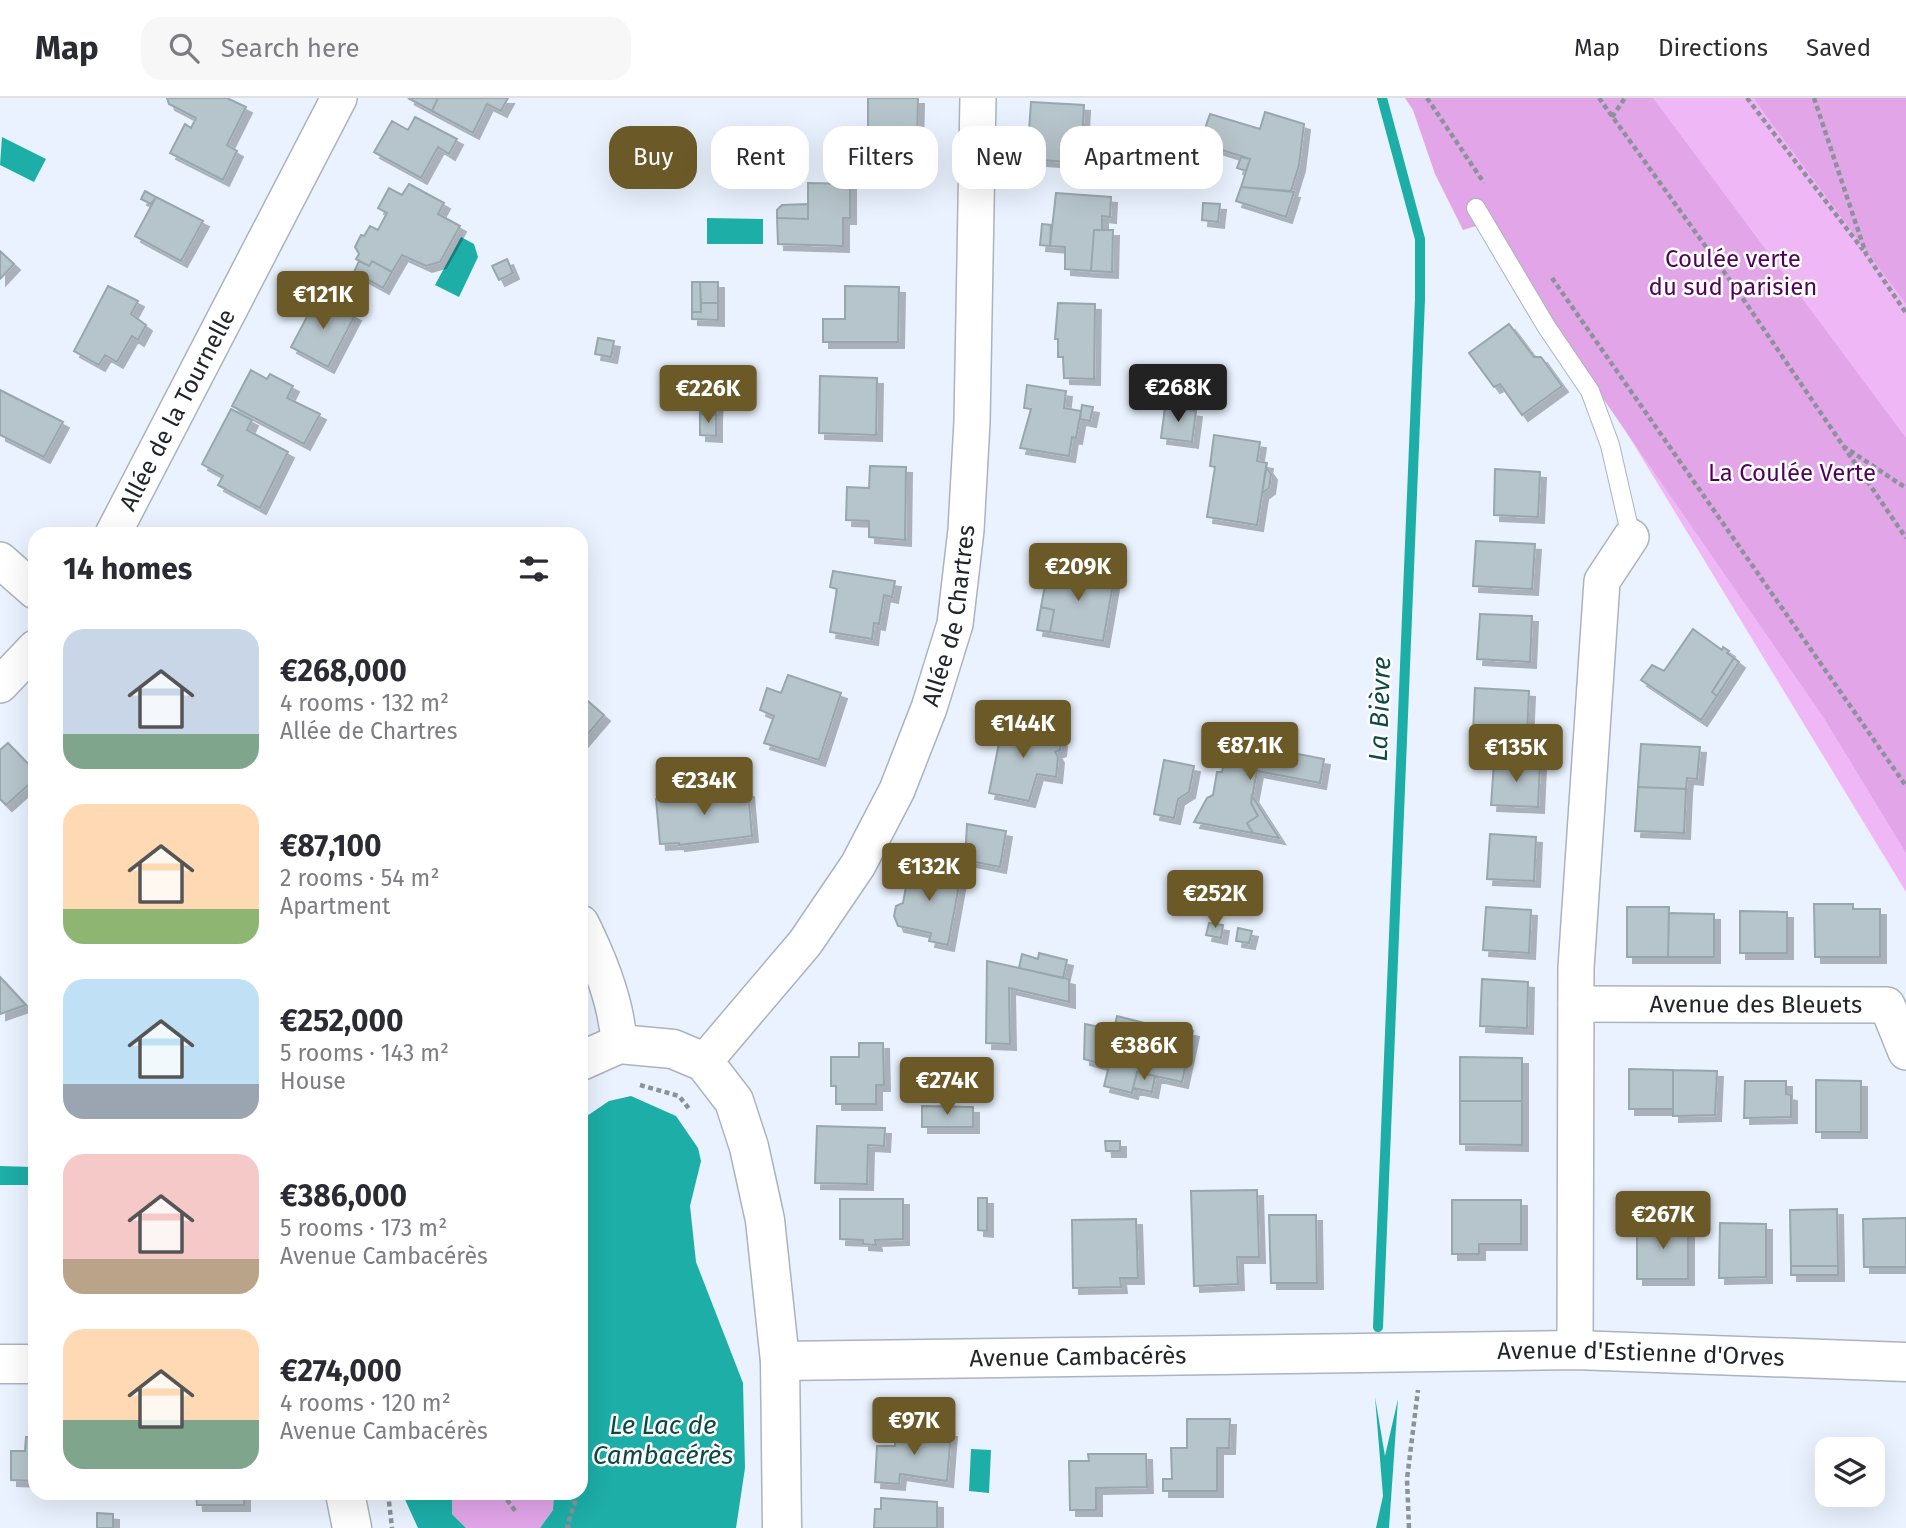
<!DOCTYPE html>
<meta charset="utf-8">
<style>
body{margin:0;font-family:"Fira Sans",sans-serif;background:#f7f7f7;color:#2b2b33;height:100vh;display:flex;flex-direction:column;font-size:26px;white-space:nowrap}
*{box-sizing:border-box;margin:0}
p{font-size:23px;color:#7c7c81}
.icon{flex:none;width:38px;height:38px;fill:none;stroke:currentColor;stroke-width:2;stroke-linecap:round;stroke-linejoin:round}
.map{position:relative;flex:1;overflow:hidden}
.side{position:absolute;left:28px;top:429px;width:560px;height:973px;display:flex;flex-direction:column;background:#fff;border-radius:21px;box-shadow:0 7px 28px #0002}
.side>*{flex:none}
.hud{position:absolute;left:609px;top:28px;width:665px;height:63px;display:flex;gap:14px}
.buttons{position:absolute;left:1815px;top:1339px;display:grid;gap:14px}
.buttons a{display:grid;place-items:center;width:70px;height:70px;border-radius:14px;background:#fff;box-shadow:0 7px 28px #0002;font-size:35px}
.price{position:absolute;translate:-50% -60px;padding:0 16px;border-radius:7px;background:#6b5927;color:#fff;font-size:23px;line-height:46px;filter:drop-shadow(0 2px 4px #0008)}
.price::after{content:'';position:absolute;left:50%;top:42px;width:21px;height:16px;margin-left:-10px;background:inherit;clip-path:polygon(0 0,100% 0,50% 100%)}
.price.active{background:#222;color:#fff}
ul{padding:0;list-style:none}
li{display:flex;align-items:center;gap:21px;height:175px;padding:0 35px}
li span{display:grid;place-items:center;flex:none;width:196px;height:140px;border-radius:21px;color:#555}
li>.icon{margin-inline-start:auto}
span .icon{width:84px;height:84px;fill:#fffc;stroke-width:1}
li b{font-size:30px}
h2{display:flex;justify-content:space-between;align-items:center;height:84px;padding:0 35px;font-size:30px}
.pill{padding:0 24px;border-radius:21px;background:#fff;box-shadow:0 7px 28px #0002;font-size:24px;line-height:63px}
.pill.active{background:#6b5927;color:#fff}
header{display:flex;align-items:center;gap:42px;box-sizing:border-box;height:98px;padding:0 35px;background:#fff;border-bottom:2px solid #e1e1e2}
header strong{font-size:33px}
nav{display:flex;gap:38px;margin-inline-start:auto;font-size:24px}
.search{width:490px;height:63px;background:#f7f7f7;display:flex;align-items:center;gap:18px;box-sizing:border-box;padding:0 24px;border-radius:21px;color:#7c7c81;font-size:26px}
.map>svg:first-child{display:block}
.green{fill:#f0b7f7}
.forest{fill:#e1a5e8}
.water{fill:#1daea7}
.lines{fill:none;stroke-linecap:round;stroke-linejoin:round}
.stream{stroke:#1daea7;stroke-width:10}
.building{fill:#b6c5cb;stroke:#98a7ad;stroke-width:2;filter:url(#shadow)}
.service-casing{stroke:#abb3be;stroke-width:20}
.minor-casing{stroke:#abb3be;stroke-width:38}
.tertiary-casing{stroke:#abb3be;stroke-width:41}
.path{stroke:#8b929a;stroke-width:4.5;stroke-dasharray:5 3.5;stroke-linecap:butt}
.service{stroke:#fff;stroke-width:18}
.minor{stroke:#fff;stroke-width:35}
.tertiary{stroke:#fff;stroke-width:38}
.labels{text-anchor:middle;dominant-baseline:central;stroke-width:5;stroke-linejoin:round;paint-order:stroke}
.park-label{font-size:24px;fill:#500459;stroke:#fefefe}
.street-label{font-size:24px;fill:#212529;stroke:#fefefe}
.water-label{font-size:26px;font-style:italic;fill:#0e4845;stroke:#fefefe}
</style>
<header>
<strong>Map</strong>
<div class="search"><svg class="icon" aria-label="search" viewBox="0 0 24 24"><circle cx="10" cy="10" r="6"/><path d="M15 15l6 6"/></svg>Search here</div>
<nav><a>Map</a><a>Directions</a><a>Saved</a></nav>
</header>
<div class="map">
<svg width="1906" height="1430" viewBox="0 0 1906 1430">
<defs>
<filter id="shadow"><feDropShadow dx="6" dy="6" stdDeviation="0" flood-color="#0004"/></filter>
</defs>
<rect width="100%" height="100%" fill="#e9f2fe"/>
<path class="green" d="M1407 0H1906V794L1557 220Z"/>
<path class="forest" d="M1405 0H1653L1906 340V755L1824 620 1546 218 1476 128 1463 132 1435 76 1413 12Z
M1754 0H1906V206L1764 15Z
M452 1395H554L553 1412 540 1430H466L452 1416Z"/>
<path class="water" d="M2 39 46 61 34 84 0 67Z
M707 120 763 121V146H707Z
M461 139 474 146 478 159 459 199 435 187Z
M631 998 676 1018 698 1050 701 1063 690 1108 696 1164 743 1285 745 1370 736 1430H540L553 1412 554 1395H581V1022L609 1003Z
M0 1068 33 1069V1087H0Z
M1375 1299 1385 1358 1398 1301 1389 1430H1376L1383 1398Z
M971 1351 991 1352 989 1395 969 1393Z
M402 1395H452V1416L466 1430H418Z"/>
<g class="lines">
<path class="stream" d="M1378 1229 1420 201V141L1382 0"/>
</g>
<path class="building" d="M167 0H227L246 9 227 47 237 53 223 82 170 55 185 26 191 30 196 20 169 6Z
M408 0H438L432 13Z
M438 0H508L501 13 487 6 473 35 432 13Z
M868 0H918L917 45 868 44Z
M1031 4 1084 7 1081 65 1027 61Z
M1265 14 1304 26 1299 67 1291 93 1241 89 1250 61 1200 45 1210 16 1260 31Z
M415 19 457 41 449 56 438 49 421 80 374 54 392 23 408 32Z
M1241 59 1250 61 1246 73 1237 70Z
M808 85 850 86V120H843V148L778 146 777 120 808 121Z
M409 86 444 105 438 116 460 128 440 164 426 168 402 157 392 174 372 163 369 168 356 161 359 156 355 149 361 137 364 138 370 128 378 132 387 115 378 110 389 90 402 97Z
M1241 89 1294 94 1286 119 1236 103Z
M145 93 156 99 151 106 141 101Z
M1056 95 1111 99 1110 119 1102 118V132H1094L1091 173 1065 171V149L1050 148Z
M156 99 203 123 181 163 135 138Z
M1203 105 1220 106 1218 124 1202 122Z
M808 106V121L777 120V112L782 107Z
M1042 126 1051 127 1050 148 1040 147Z
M1094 132H1113L1112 174 1091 173Z
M0 153 14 166 0 181Z
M507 161 513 175 499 182 492 168Z
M359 163 369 168 372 163 392 174 383 190 354 174Z
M692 184H700L701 214H692Z
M700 184H718V205H701Z
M108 188 138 203 131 216 146 227 138 242 132 238 117 264 105 257 99 267 74 253Z
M845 188 899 189 898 244H823V221H845Z
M318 198 355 217 328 269 291 249Z
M701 205H718V222L692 221V214H701Z
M1058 205 1095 206 1094 281 1064 280 1063 259H1058V241H1055Z
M1509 226 1534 259H1541L1562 288 1522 317 1500 286 1494 289 1469 255Z
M598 240 614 243 611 259 595 256Z
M251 272 267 281 270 276 293 288 287 300 320 316 304 346 232 308Z
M820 278 877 280 876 337 819 335Z
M1027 287 1066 293 1064 310 1081 313 1076 340 1072 339 1069 358 1020 350 1031 311 1024 310Z
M0 292 63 324 44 359 0 337Z
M701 298 717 300 716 317 700 316Z
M1082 307 1093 309 1090 323 1080 321Z
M1165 309 1196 313 1192 344 1161 340Z
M231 311 252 322 247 332 288 354 260 410 218 387 223 378 202 366Z
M700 316 716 317V338L700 337Z
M1214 337 1260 344 1257 363 1267 365 1257 427 1207 419 1215 369 1210 368Z
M870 368 906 369 905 442 869 439V423L846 422 847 389 869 390Z
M1266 369 1271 376 1269 390 1262 395Z
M1495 371 1540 374 1538 419 1494 417Z
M1476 443 1535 446 1532 491 1473 488Z
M1048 471 1114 480 1103 543 1050 534 1054 512 1041 509Z
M833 473 895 483 892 499 884 497 879 526 874 525 872 541 830 534 837 491 830 489Z
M1041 509 1054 512 1050 534 1037 532Z
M1480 516 1532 518 1530 564 1477 561Z
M1693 531 1722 552 1723 549 1729 553 1727 555 1734 560 1712 594 1717 598 1701 622 1641 582 1652 567 1664 573Z
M1734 560 1739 564 1717 598 1712 594Z
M788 577 841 595 819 662 764 645 774 618 760 612 767 590 781 595Z
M1475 590 1529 593 1527 638 1473 634Z
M581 597 604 617 581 644Z
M1016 622 1034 626 1033 632 1058 636 1061 643 1060 652 1055 654 1058 659 1056 679 1037 676 1029 703 989 695 1003 625 1016 628Z
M1221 641 1324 661 1320 685 1257 673 1251 705 1258 718 1247 725 1253 735 1194 724 1207 700 1213 697 1217 674H1222L1223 668H1229L1230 662 1218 657Z
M8 645 35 673V681L6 707 0 701V652Z
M1641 646 1700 649 1697 681 1687 680 1686 691 1638 689Z
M1164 662 1194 668 1189 694 1178 701 1174 720 1154 716Z
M1494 664 1540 665 1538 709 1491 707Z
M1638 689 1686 691 1684 735 1635 733Z
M728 691 729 695 748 693 752 738 679 747V745L660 746 656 701 676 700 675 696Z
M1252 698 1279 740 1253 735 1247 725 1258 718 1251 705Z
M967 726 1006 733 1000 769 965 762Z
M1490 736 1536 739 1534 783 1487 781Z
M910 767 961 776 948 847 929 843 931 835 898 828 894 818 896 808 903 805Z
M1814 806H1853V811H1880V859H1815Z
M1486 809 1531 812 1529 855 1483 852Z
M1627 809H1669L1668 859H1627Z
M1740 813 1787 814V855H1740Z
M1669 815 1714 816V859H1668Z
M1209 825 1223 827 1221 840 1206 837Z
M1238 830 1252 833 1249 845 1236 843Z
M1039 855 1067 862 1063 880 1019 870 1022 856 1038 861Z
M987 863 1069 881V904L1009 890 1010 946 986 945Z
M0 879 26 907 0 916Z
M1482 881 1528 884 1527 930 1480 928Z
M1117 918 1144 925 1149 931 1159 933 1165 926 1193 933 1182 984 1137 974 1132 995 1104 988 1109 968 1084 961 1085 926 1099 929 1102 933 1114 932Z
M859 945H883L884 987H876V1006H836V988H831V959H859Z
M1460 959 1522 960V1003H1460Z
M1629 971 1673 972V1011H1629Z
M1673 972 1717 973 1715 1017 1673 1018Z
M1137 974 1155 978 1152 994 1133 990Z
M1816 982 1861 983V1034H1816Z
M1745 983H1786V996L1791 997V1019L1744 1020Z
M1460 1003H1522V1047L1460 1046Z
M922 1008 973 1009V1029H922Z
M817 1028 885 1030 884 1048 868 1047 867 1086 815 1085Z
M1105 1043H1120V1053H1106Z
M1257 1092 1259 1159H1237L1238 1186 1194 1188 1191 1093Z
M978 1100H987V1133L978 1132Z
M840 1101H903V1141L875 1142 876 1147 863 1146V1142L840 1141Z
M1452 1102H1521V1146H1479V1156H1452Z
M1837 1111 1838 1168H1791L1790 1112Z
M1269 1117H1316L1317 1185H1271Z
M1906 1120V1169H1864L1863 1121Z
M1136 1121 1138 1180H1120L1121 1189 1073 1190 1072 1122Z
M1637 1124H1688V1181H1637Z
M1720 1125 1766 1126V1179L1719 1180Z
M1791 1168H1838V1177H1791Z
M1187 1321H1230L1229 1350H1217V1393H1163V1381H1172L1171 1350H1187Z
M951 1333 947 1383 900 1376 899 1386 875 1384 877 1348H895V1336Z
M26 1339H35V1383L11 1382V1353H25Z
M1088 1356H1146L1147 1389 1096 1390V1412H1070L1069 1363H1089Z
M196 1395H244V1407H197Z
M881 1400 937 1404V1430H874L875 1411H881Z
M97 1415 113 1416V1430H97Z"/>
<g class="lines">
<g class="service-casing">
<path id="service" d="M1476 110 1546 228 1590 293 1610 347 1631 439"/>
</g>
<g class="minor-casing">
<g id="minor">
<path id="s1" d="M113 436 339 0"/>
<path d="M0 462 35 493"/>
<path d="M0 587 35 550"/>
<path d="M581 825C599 861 617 905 619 946"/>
<path id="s2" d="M1576 906 1887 907 1906 954"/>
<path id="s3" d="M704 964 805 845 858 767 897 692 929 610 955 526 966 432 972 324 978 0"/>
<path d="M1575 1252 1576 870 1602 483 1631 439"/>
</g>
</g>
<g class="tertiary-casing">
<g id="tertiary">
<path d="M581 963 619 946 673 951 704 964 734 1003 749 1049 765 1122 780 1263 782 1430"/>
<path id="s4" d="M780 1263 1575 1252 1906 1264"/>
<path d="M0 1266H35"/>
<path d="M345 1395 352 1430"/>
</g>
</g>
<path class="path" d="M1427 0 1484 85
M1599 0 1737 192 1906 440
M1747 0 1863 152
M1814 0 1866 156 1906 215
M1612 19 1625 0
M1552 180 1906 688
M1843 348 1906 390
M640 987 679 998 690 1012
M388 1395 392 1430
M502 1395 516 1414
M570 1430 567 1428 578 1395
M1409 1430 1407 1381 1418 1292"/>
<use href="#service" class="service"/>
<use href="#minor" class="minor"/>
<use href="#tertiary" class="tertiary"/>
</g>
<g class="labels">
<g class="park-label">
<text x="1733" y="161">Coulée verte<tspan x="1733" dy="28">du sud parisien</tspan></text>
<text x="1792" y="375">La Coulée Verte</text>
</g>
<g class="street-label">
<text stroke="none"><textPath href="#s1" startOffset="140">Allée de la Tournelle</textPath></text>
<text stroke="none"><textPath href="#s3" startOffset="518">Allée de Chartres</textPath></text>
<text stroke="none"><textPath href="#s2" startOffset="180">Avenue des Bleuets</textPath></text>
<text stroke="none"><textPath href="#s4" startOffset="861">Avenue d'Estienne d'Orves</textPath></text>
<text stroke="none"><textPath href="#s4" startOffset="298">Avenue Cambacérès</textPath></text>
</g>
<g class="water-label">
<text transform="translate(1380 611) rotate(-88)">La Bièvre</text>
<text x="663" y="1327">Le Lac de<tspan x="663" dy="30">Cambacérès</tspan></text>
</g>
</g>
</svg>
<div class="buttons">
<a><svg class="icon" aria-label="layers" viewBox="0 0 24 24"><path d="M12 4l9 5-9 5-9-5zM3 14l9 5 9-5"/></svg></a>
</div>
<b class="price" style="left:323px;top:233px">€121K</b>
<b class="price active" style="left:1178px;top:326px">€268K</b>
<b class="price" style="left:708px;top:327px">€226K</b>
<b class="price" style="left:1078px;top:505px">€209K</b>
<b class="price" style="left:1023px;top:662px">€144K</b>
<b class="price" style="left:1250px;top:684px">€87.1K</b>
<b class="price" style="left:1516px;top:686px">€135K</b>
<b class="price" style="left:704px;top:719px">€234K</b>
<b class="price" style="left:929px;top:805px">€132K</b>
<b class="price" style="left:1215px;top:832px">€252K</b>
<b class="price" style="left:1144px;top:984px">€386K</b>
<b class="price" style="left:947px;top:1019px">€274K</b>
<b class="price" style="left:1663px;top:1153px">€267K</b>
<b class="price" style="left:914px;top:1359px">€97K</b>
<div class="hud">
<a class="pill active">Buy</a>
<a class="pill">Rent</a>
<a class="pill">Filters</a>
<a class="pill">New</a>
<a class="pill">Apartment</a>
</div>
<section class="side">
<h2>14 homes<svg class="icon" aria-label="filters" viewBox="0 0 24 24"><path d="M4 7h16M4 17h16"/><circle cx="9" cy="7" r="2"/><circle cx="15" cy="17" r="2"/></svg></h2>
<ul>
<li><span style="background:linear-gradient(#c9d6e8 75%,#7fa58c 0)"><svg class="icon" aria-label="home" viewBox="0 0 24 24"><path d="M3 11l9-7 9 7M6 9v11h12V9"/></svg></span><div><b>€268,000</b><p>4 rooms · 132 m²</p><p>Allée de Chartres</p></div></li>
<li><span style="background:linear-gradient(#ffd9b3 75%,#8fb573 0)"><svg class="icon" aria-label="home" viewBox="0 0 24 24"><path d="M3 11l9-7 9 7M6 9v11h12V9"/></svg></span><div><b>€87,100</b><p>2 rooms · 54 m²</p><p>Apartment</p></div></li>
<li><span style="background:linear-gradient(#bfe0f5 75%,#9aa5b1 0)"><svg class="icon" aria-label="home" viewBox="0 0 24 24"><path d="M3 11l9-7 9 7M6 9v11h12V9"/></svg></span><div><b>€252,000</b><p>5 rooms · 143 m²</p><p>House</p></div></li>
<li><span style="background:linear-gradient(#f6c9c9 75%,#b9a48a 0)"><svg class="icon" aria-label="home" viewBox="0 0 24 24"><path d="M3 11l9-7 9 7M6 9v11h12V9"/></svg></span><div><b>€386,000</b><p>5 rooms · 173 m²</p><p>Avenue Cambacérès</p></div></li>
<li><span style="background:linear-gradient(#ffd9b3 65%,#7fa58c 0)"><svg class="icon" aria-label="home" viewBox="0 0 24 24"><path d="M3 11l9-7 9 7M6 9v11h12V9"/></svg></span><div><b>€274,000</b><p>4 rooms · 120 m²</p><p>Avenue Cambacérès</p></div></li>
</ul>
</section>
</div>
